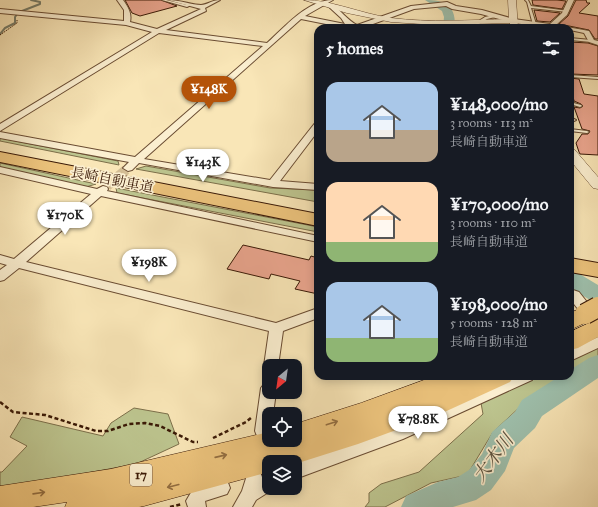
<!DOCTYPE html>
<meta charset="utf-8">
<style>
body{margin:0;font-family:"IM FELL Great Primer","Noto Serif JP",serif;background:#242831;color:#f1f3f6;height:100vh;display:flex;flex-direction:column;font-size:15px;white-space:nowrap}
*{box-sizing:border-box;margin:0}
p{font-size:13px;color:#9ea1a6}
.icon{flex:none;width:22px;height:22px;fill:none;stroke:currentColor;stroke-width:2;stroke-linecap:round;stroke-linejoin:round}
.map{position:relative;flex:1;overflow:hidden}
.drawer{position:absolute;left:314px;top:24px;width:260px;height:356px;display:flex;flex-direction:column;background:#171b24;border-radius:12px;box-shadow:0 2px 10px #0003}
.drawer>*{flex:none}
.needle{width:26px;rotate:209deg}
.buttons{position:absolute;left:262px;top:359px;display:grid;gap:8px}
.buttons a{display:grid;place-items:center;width:40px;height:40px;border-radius:8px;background:#171b24;box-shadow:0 2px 10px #0003;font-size:20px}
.price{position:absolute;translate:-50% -34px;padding:0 9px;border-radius:14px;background:#fff;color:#222;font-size:13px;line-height:26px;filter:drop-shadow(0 1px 2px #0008)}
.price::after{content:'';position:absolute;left:50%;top:24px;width:12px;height:9px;margin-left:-6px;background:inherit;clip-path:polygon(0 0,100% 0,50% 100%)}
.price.active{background:#b45309;color:#fff}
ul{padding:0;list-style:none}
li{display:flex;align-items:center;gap:12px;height:100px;padding:0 12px}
li span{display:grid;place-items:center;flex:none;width:112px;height:80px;border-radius:12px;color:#555}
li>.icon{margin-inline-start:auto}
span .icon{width:48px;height:48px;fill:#fffc;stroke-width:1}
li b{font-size:17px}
h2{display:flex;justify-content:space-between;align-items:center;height:48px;padding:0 12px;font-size:17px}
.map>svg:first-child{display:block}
.green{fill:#bdc58f;stroke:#7c6f4a}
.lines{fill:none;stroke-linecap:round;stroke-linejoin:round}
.stream{stroke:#767d6a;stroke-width:2}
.river{fill:#9ec0ad;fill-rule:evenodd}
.building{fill:#eba68f;stroke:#3a1906}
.minor-tunnel{stroke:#d3bd94;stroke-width:10;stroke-dasharray:10 5;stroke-linecap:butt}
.service-casing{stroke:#6a4c32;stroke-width:2}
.minor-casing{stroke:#6a4c32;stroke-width:2}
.tertiary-casing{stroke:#6a4c32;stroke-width:1}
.primary-casing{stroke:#3a1906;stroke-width:1}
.motorway-casing{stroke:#3a1906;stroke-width:2}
.path-far1{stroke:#3a1906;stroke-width:1;stroke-dasharray:1.5 1;stroke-linecap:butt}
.path{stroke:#3a1906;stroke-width:2.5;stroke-dasharray:4 2.5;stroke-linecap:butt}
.service{fill:#fbefd0;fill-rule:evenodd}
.minor{fill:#fbefd0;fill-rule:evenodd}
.tertiary{fill:#fbefd0;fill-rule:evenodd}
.primary{fill:#ecc37c;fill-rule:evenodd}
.motorway{fill:#ecc37c;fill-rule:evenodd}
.primary-bridge-casing{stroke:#3a1906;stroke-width:22;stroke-linecap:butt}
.primary-bridge{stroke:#ecc37c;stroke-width:20}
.oneway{stroke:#936e41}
.labels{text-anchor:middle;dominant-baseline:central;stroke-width:3.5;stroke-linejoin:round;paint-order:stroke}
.shield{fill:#fbefd0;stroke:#745943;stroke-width:1}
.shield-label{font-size:13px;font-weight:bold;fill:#3a1906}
.street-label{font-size:14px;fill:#3a1906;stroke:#fbefd0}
.near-water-label{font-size:18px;font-style:italic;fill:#5d5340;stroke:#fbefd0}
</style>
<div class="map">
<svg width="598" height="507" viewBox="0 0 598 507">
<rect width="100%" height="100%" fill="#f9e6b7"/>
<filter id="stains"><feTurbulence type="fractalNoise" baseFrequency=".005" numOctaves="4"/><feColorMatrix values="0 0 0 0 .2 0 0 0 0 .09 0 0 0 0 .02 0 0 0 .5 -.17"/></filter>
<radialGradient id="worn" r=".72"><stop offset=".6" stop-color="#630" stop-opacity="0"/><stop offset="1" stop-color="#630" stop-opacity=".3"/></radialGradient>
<path class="green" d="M0 138 118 161 119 165 0 141Z
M0 163 96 184 86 187 0 167Z
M146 166 270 188 318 190V202L136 169Z
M116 188 318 227V232L117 193Z
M598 347V358L570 373V360Z
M537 376H565L535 393 493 432 467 475 431 483 385 507H365L369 502V493L381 484 419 472 483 414 481 403Z
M134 408 168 414 179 444 136 464 0 489V472H2L27 446 10 437 22 417 103 436 111 423Z"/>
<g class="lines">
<path class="stream" d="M22 11 40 4V2L31 0
M0 34 5 28 15 23V17L18 13"/>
<path class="river" d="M425 0C446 0 456 5 455 28H443L444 17 442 11Z
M570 271 578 273 598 285V303L590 300 570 288Z
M598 355V378L542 416 535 428 514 448 505 471 491 490 476 500 453 507H401L406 496 438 482 458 477 469 470 482 454 492 432 515 412 522 400 560 376H570V370L589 358Z"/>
</g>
<path class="building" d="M125 0H161L177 6 140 16 132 13Z
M532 0H557L566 1 562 9 533 5Z
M576 0H586L587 3H590L579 13 598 16V39H595L589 30 559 24 568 16Z
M534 10 560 13 550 22 537 21Z
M570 42 588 43 598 46V75L570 74Z
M570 78 579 79 584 94 598 96V155L580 154 579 152 576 143 582 134H588L590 131 582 129 574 107 580 108 583 106 581 104 574 101 571 87H570Z
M243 245 309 260 311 256 318 258V294L295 289 300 281 271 274 269 279 227 269Z"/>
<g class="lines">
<path class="minor-tunnel" d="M107 186 128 168"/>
<g class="service-casing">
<path id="service" d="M162 0H166L187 5 190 4 191 5 187 7Z
M525 0H528L531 6 569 11 567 12 531 8 536 24 533 25 527 2Z
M494 15 495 17 487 19 472 28H468L485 17Z
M570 38 591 40 593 41 591 42 570 40Z
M570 75 598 77V79L570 77Z
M570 102 581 105 582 106 580 107 570 104Z
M570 117 576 120 574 121 570 120Z
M570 129 587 131 589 132 587 133 570 131Z"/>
</g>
<g class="minor-casing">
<path id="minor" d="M117 0H123C128 7 132 13 130 22L157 29 201 9 168 0C179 0 193 5 201 5 207 5 212 0 220 0L205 8 206 11 166 30 267 43C285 27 307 0 333 0L305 16 345 24 341 18 329 7 328 6 331 4C341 10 347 20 357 25L411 6 447 2 456 6 482 10 514 19 550 24 562 13 568 0H574L567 15 556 25 589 31 594 40 598 41V45L589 42 584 33 570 30V28H551L514 23 481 14 452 9 446 6 414 9 362 28H346L301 19 144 159 270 180 315 123 318 122V131L280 181 318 184V190L273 187 139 163 132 170 128 171 123 168 129 162 0 138V132L135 157 263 46 159 33 0 131V124L152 32 126 25 0 13V9L124 21V10Z
M0 167 97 189 103 186 107 187 108 189 107 191 318 236V242L101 196 26 262 276 323 318 308V318L283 331 278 366H269V371L266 370 264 366 269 331 19 268 4 280 0 281V270L7 265 0 263V255L14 259 91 194 0 173Z
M570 289 579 292 598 316V330L593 328 570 299Z
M598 337V348L570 361V350Z
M512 376H534L532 380 403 439 295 479V463L391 429Z
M269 382V392H276L273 414H269V435L263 438 257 436 255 431 261 388 264 384Z
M217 467 223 469 230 488 227 494 205 501 206 507H188L186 501 193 489 211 483 208 475 211 469Z
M254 470 260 472 262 477 269 474V488H275L256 500 252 507H233L242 491 248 472Z"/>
</g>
<g class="tertiary-casing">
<path id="tertiary" d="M304 0C332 0 362 14 391 18 430 23 470 20 509 19L508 0H516L518 28H510V23L437 25 391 22 347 13Z
M570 148 574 149 598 177V189L593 188 570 160Z"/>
</g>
<g class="primary-casing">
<path id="primary" d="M585 307 593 309 596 314 593 319 570 330V313Z
M598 319V337L578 348 570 350V332Z
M435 376H473L471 380 479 376H514L510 382 440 414 358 444 295 464V462H269V472L144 506 139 507H65L67 502 33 507H0V486L111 469 269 432V440H295V424L361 403Z"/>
</g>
<g class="motorway-casing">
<path id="motorway" d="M0 152 318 214V226L0 162Z
M570 258 598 263V277L570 272Z"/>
</g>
<path class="path-far1" d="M0 35 17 23V20"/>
<path class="path" d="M0 402 13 412 45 415 96 431H108L129 424 145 423 160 426 193 442H198
M213 438 246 422 252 417
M170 507 182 504"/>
<use href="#service" class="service"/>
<use href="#minor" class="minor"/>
<use href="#tertiary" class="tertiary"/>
<use href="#primary" class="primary"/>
<use href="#motorway" class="motorway"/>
<g class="primary-bridge-casing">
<path id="primary-bridge" d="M585 314 598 307"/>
</g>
<use href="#primary-bridge" class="primary-bridge"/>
</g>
<defs><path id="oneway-shaft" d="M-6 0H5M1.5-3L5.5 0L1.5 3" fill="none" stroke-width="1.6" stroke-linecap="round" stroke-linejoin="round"/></defs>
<g class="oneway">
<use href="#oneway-shaft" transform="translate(332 423) rotate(-18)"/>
<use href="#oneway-shaft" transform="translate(221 456) rotate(-13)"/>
<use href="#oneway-shaft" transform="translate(173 486) rotate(166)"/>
<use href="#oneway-shaft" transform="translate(39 493) rotate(-8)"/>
</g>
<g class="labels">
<rect class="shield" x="130" y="464" width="22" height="22" rx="3"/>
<g class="shield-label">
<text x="141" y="475">17</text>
</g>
<g class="street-label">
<text transform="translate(112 180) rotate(11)">長崎自動車道</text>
</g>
<g class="near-water-label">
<text transform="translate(493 458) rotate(-53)">大木川</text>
</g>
</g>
<rect width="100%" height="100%" filter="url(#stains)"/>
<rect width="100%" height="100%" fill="url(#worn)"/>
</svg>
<div class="buttons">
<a><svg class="needle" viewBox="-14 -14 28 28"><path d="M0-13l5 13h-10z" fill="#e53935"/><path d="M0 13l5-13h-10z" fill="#9ea1a6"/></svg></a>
<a><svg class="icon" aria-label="locate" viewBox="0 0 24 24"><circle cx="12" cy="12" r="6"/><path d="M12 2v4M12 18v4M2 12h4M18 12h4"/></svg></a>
<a><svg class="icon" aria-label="layers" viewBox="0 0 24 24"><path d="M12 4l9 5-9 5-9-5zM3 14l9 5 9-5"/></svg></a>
</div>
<b class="price active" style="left:209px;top:110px">¥148K</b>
<b class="price" style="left:203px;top:183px">¥143K</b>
<b class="price" style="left:65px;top:236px">¥170K</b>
<b class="price" style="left:149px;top:283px">¥198K</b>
<b class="price" style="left:418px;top:440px">¥78.8K</b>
<section class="drawer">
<h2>5 homes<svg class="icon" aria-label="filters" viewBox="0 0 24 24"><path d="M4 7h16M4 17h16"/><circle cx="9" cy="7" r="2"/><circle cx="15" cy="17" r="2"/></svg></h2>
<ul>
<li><span style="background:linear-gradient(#a9c7e8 60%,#b9a48a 0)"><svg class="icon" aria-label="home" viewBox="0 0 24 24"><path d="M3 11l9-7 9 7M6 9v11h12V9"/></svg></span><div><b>¥148,000/mo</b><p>3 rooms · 113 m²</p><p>長崎自動車道</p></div></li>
<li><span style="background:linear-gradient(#ffd9b3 75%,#8fb573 0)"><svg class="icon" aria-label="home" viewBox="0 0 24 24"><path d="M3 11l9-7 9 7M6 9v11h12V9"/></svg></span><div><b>¥170,000/mo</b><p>3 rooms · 110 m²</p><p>長崎自動車道</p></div></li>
<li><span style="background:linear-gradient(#a9c7e8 70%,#8fb573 0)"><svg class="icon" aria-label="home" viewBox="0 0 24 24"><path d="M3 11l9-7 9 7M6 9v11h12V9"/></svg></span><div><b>¥198,000/mo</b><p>5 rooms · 128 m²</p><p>長崎自動車道</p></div></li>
</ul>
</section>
</div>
